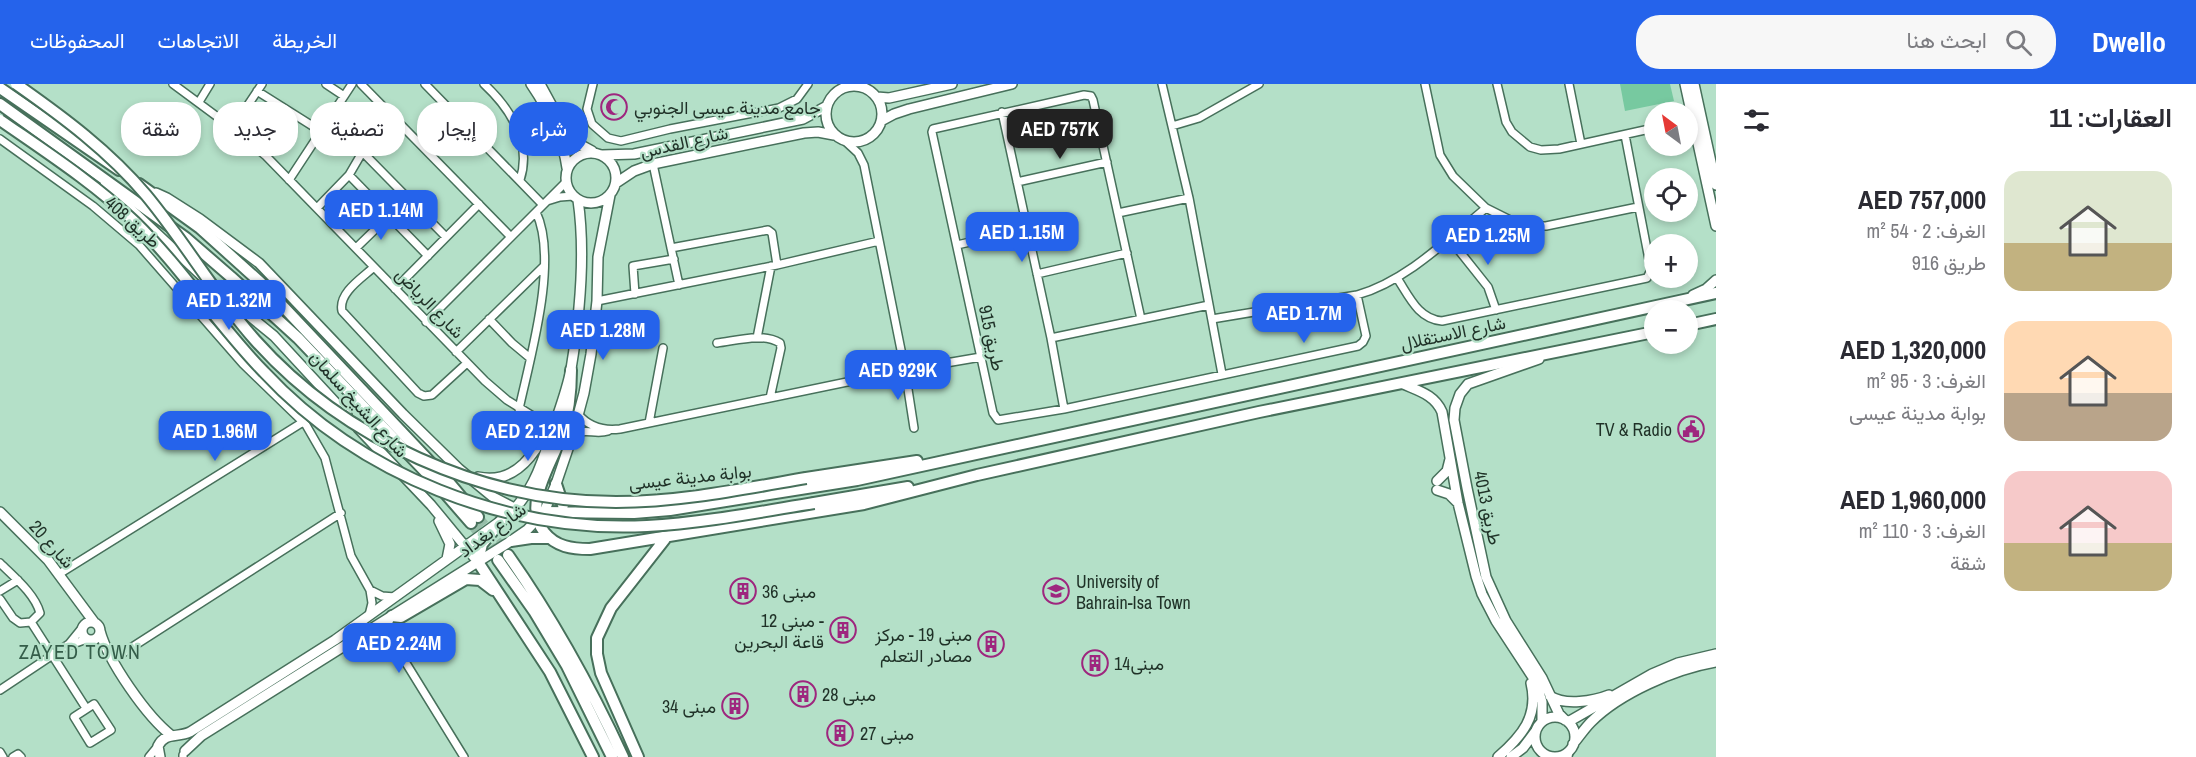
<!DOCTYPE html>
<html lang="ar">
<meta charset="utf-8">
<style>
body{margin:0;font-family:"Archivo Narrow",Vazirmatn,sans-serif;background:#f7f7f7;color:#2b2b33;direction:rtl;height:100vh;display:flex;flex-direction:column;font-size:22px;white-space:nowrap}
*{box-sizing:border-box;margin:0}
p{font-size:20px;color:#7c7c81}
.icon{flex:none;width:33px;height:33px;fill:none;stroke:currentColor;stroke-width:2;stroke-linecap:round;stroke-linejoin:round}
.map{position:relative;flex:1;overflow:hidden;direction:ltr}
.drawer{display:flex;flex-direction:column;background:#fff;width:480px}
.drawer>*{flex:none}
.hud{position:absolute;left:18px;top:18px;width:570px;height:54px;direction:rtl;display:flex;gap:12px}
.needle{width:39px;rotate:328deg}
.tools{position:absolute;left:1644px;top:18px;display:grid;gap:12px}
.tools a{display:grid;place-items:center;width:54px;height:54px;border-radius:50%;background:#fff;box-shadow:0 3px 9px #0003;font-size:30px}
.price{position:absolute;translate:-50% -51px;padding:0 14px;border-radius:12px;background:#2563eb;color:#fff;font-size:20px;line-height:39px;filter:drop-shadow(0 2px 3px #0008)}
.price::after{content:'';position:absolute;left:50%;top:36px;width:18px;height:14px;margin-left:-9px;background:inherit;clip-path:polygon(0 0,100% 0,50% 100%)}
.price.current{background:#222;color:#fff}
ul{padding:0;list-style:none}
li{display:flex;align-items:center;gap:18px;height:150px;padding:0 24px}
li span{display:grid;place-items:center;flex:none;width:168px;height:120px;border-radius:18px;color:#555}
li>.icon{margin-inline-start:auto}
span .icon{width:72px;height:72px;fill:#fffc;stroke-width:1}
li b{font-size:26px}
h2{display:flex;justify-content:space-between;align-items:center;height:72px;padding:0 24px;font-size:26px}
.tag{padding:0 21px;border-radius:24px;background:#fff;box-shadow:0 3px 9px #0003;font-size:21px;line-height:54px}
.tag.current{background:#2563eb;color:#fff}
header{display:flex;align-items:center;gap:36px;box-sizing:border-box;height:84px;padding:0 30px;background:#2563eb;color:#fff}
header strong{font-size:28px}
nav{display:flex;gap:33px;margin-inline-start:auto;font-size:21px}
.search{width:420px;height:54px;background:#f7f7f7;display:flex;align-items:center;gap:15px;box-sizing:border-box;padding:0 21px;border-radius:24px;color:#7c7c81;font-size:22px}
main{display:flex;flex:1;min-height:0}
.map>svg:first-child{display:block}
.green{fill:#77c9a0}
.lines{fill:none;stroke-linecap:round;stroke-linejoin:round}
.primary-tunnel{stroke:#96bda8;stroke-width:10;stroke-dasharray:10 5;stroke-linecap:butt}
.street-casing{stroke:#47705b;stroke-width:10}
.secondary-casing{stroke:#47705b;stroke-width:12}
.primary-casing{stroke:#47705b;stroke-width:14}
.street{stroke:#fff;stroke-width:7}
.secondary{stroke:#fff;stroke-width:9}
.primary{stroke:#fff;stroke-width:10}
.primary-bridge-casing{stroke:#47705b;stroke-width:14;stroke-linecap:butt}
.primary-bridge{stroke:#fff;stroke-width:10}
.labels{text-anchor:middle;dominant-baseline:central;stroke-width:4.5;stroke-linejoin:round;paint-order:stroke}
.poi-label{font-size:18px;fill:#1f3127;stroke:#b4e0c8;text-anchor:start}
.street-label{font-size:18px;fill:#1f3127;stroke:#b4e0c8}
.neighbourhood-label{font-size:20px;letter-spacing:1.5px;fill:#345d49;stroke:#b4e0c8}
</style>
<header>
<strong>Dwello</strong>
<div class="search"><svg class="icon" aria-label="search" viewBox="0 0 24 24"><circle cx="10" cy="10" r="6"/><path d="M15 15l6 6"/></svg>ابحث هنا</div>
<nav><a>الخريطة</a><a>الاتجاهات</a><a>المحفوظات</a></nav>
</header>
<main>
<section class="drawer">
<h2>العقارات: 11<svg class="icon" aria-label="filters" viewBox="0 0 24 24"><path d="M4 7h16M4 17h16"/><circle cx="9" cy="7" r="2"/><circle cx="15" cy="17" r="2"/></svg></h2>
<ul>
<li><span style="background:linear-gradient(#dfe7d0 60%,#c2b280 0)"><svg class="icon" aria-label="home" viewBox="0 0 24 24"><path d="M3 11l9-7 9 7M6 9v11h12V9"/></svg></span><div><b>AED 757,000</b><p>الغرف: 2 · 54 m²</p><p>طريق 916</p></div></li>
<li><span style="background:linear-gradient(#ffd9b3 60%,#b9a48a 0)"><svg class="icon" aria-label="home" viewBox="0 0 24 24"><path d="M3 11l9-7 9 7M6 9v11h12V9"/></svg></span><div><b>AED 1,320,000</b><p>الغرف: 3 · 95 m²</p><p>بوابة مدينة عيسى</p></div></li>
<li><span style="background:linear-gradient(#f6c9c9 60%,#c2b280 0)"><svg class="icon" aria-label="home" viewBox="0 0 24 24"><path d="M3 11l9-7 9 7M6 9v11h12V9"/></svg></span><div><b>AED 1,960,000</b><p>الغرف: 3 · 110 m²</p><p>شقة</p></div></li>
</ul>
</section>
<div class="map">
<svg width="1716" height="673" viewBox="0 0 1716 673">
<rect width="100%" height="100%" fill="#b4e0c8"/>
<path class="green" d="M1620 0H1670L1674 17 1625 27Z"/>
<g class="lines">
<path class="primary-tunnel" d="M478 433 508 471
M471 439 498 475"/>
<g class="street-casing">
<path id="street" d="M173 0 227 40 266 72 485 297 507 316 536 334 547 346
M326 0 344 12
M361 0 511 153
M425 0 543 121
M484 0C511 25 532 59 520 96
M593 0 587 25 592 40 608 54 621 57 670 45 779 24 797 15 808 0
M1162 0 1189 114 1222 290
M1425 0 1440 71 1453 92 1486 124 1514 138 1529 142H1546L1638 123
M1497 0 1506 38 1512 48 1530 63 1541 66 1559 65 1654 44
M1569 0 1581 60
M257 7 322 48
M199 18 210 0
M1002 28 1051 254 1064 325
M330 35 446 153
M238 36 262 0
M1172 42 1199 34 1259 0
M0 55 93 122 139 161 243 280 306 341 325 374 351 472 370 506 372 519 369 531
M845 57 858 69 864 81 905 286 914 344
M422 61 453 28
M653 80 679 201
M349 91 428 172
M289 96 352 0
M1017 98 1107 78
M547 117 560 113 573 112
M317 124 349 91 363 67
M1118 129 1189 114
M1449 154 1488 203 1496 226
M957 161 1027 145
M356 164 389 132
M671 164 768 146 772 149 777 181
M374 183C362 194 338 209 342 227L418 309 424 312 432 311 467 279
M1037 190 1127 169
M1397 194C1409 212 1418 235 1442 237L1647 194 1651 186 1625 51
M395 205 479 120
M635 210 633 182 674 175
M597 217 777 181 879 157
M489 235 512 259 530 274
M1141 235 1093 16 1091 12 1084 11 933 45 932 48 993 329 998 336 1064 325 1358 262 1363 258 1366 252 1357 211
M1212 235 1357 211C1406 197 1447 156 1486 124
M426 238 566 98
M757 254 771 182
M1051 254 1209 221
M717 259C735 257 763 248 780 259L781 264 770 314
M456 268 544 182
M519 325C530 274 559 176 536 128
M578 330C589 343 604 347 620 345L905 286 981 273
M649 339 663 264
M573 350C585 344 596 351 608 347
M0 479C14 493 35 510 40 529L31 538 20 539 13 534 0 515
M59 490 303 338
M370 506 382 512 395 513
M0 507 18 496
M391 533 387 543 393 558 464 673
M31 538 86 624
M369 547 385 551 391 556
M70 561 87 555
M112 576 341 429
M0 606 69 560 82 544
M94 620 111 646 90 659 74 633Z
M0 668 3 673
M1550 672 1551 673
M13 673 18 670 21 673
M149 673 158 662
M183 673V671
M1568 673 1569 667"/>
</g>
<g class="secondary-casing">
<path id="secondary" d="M531 0C548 25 563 54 567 84
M540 0 570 55 592 67
M1685 0 1716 142
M1694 0 1716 101
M826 30a28 28 0 1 1 56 0a28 28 0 1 1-56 0Z
M877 13 889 14 952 0
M881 37 894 30 909 25 1012 0
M566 94a25 25 0 1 1 50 0a25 25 0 1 1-50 0Z
M602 71 634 70 803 35 827 22
M616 99 634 87 653 80 804 49 818 48 834 51
M105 101 202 192
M156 109 167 114 200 135 259 179 403 330 459 385 493 413 520 427
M219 207 274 252 347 331
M1693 211 1706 205 1716 196
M1539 275 1468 300 1460 310 1455 324 1454 336 1467 404 1486 493 1506 537 1542 594 1559 630 1565 636
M1403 300C1419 307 1435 311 1442 328L1458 419 1476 492 1482 510 1496 537 1536 598 1542 618V637
M358 344 431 421 478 478
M478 393C516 401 537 369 550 338
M1437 397 1447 387 1450 375
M1437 406 1449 410 1458 419
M0 428 48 476 94 538
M439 437 450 460 447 475
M82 547a9 9 0 1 1 18 0a9 9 0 1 1-18 0Z
M100 547C108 577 147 633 172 652
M1550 612C1565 622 1594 617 1609 611
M1535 653a20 20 0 1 1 40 0a20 20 0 1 1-40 0Z
M1568 638 1652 590 1678 579 1716 570
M1573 660C1579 653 1584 645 1591 638 1620 609 1675 585 1716 578
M185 667 201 652 511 457 527 446 544 428 556 400 573 350 584 309 591 270 597 217 598 173 610 111
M160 673 158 662C165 648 177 654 190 648L335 556 502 436C530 415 541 383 551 351 558 329 567 307 571 285 580 230 586 171 578 116
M1498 673C1522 652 1539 632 1531 599
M1511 673 1523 664 1535 648"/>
</g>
<g class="primary-casing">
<path id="primary" d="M0 4 119 86
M0 20 186 154 231 193 298 254 438 401 471 439
M139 100 200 144 260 198 446 395 478 433
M1688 241 1716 235
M571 286C571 308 569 328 562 349 553 379 522 419 544 448 556 463 572 465 590 465L864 420 977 391 1259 328 1654 248
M806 394 917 377
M556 400 563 421
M814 419 908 403
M544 428 634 429 670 426 857 396 1716 209
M502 436 482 460 478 478 550 588 593 673
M511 457 531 454H549
M508 471C553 535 590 602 623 673
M498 476 534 527 567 582 612 673
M392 532 401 533 466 495 480 496 493 506
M638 673 601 589 597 570V554L611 524 665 455"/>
</g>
<use href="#street" class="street"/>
<use href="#secondary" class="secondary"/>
<use href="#primary" class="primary"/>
<g class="primary-bridge-casing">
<path id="primary-bridge" d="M16 0C63 33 109 67 146 111 185 158 215 211 255 256 344 356 483 418 616 418 680 418 743 405 806 394
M0 36C46 68 94 99 135 138 182 184 218 241 264 288 360 391 506 449 647 442 703 439 759 428 814 419"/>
</g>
<use href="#primary-bridge" class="primary-bridge"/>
</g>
<defs>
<g id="mosque-ring" transform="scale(1.35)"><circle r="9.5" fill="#b4e0c8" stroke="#9e267e" stroke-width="1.5"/><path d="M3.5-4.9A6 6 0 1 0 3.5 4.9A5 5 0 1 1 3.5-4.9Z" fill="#9e267e"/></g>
<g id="civic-ring" transform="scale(1.35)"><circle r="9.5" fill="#b4e0c8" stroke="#9e267e" stroke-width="1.5"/><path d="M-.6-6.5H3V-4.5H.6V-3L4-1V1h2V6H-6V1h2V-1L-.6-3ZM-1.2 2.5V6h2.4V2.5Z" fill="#9e267e"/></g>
<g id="building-ring" transform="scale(1.35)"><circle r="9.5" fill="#b4e0c8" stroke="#9e267e" stroke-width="1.5"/><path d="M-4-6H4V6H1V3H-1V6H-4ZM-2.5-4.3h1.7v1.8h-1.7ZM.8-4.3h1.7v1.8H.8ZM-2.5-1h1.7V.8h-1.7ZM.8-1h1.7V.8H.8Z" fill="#9e267e"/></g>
<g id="school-ring" transform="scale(1.35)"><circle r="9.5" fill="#b4e0c8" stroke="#9e267e" stroke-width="1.5"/><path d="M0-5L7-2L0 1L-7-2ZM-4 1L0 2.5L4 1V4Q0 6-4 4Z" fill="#9e267e"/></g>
</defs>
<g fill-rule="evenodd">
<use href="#mosque-ring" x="614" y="23"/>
<use href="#civic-ring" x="1691" y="345"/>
<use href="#building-ring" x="743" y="507"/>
<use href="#school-ring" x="1056" y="507"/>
<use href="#building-ring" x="843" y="546"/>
<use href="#building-ring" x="991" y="560"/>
<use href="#building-ring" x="1095" y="579"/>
<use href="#building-ring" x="803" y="610"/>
<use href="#building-ring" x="735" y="622"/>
<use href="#building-ring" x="840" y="649"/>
</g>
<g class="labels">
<g class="poi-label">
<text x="634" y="23">جامع مدينة عيسى الجنوبي</text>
<text x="1672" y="345" text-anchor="end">TV &amp; Radio</text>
<text x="1076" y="497">University of<tspan x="1076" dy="21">Bahrain-Isa Town</tspan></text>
<text x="762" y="507">مبنى 36</text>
<text x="824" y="536" text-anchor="end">مبنى 12 -<tspan x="824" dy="21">قاعة البحرين</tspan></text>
<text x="972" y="550" text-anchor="end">مبنى 19 - مركز<tspan x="972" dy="21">مصادر التعلم</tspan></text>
<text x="1114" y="579">مبنى14</text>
<text x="822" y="610">مبنى 28</text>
<text x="716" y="622" text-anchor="end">مبنى 34</text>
<text x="860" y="649">مبنى 27</text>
</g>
<g class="street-label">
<text transform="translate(684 58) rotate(-13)">شارع القدس</text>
<text transform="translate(133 138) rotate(42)">طريق 408</text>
<text transform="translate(430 219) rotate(46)">شارع الرياض</text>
<text transform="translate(1453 249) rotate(-12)">شارع الاستقلال</text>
<text transform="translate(992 254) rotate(78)">طريق 915</text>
<text transform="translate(359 320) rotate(48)">شارع الشيخ سلمان</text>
<text transform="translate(690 393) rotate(-6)">بوابة مدينة عيسى</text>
<text transform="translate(1488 424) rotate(78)">طريق 4013</text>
<text transform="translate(492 446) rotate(-36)">شارع بغداد</text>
<text transform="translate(52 460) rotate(48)">شارع 20</text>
</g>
<g class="neighbourhood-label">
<text x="80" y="567">ZAYED TOWN</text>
</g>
</g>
</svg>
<div class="tools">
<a><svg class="needle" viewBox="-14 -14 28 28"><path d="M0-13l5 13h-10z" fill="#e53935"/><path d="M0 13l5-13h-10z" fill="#7c7c81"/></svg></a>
<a><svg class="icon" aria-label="locate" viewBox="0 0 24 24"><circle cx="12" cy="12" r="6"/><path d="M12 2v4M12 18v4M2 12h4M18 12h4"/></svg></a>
<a>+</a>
<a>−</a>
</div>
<b class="price current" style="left:1060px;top:76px">AED 757K</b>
<b class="price" style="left:381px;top:157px">AED 1.14M</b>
<b class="price" style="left:1022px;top:179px">AED 1.15M</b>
<b class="price" style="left:1488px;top:182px">AED 1.25M</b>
<b class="price" style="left:229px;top:247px">AED 1.32M</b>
<b class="price" style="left:1304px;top:260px">AED 1.7M</b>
<b class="price" style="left:603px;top:277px">AED 1.28M</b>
<b class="price" style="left:898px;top:317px">AED 929K</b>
<b class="price" style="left:215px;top:378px">AED 1.96M</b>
<b class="price" style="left:528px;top:378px">AED 2.12M</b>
<b class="price" style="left:399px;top:590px">AED 2.24M</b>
<div class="hud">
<a class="tag current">شراء</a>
<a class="tag">إيجار</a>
<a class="tag">تصفية</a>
<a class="tag">جديد</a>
<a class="tag">شقة</a>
</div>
</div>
</main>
